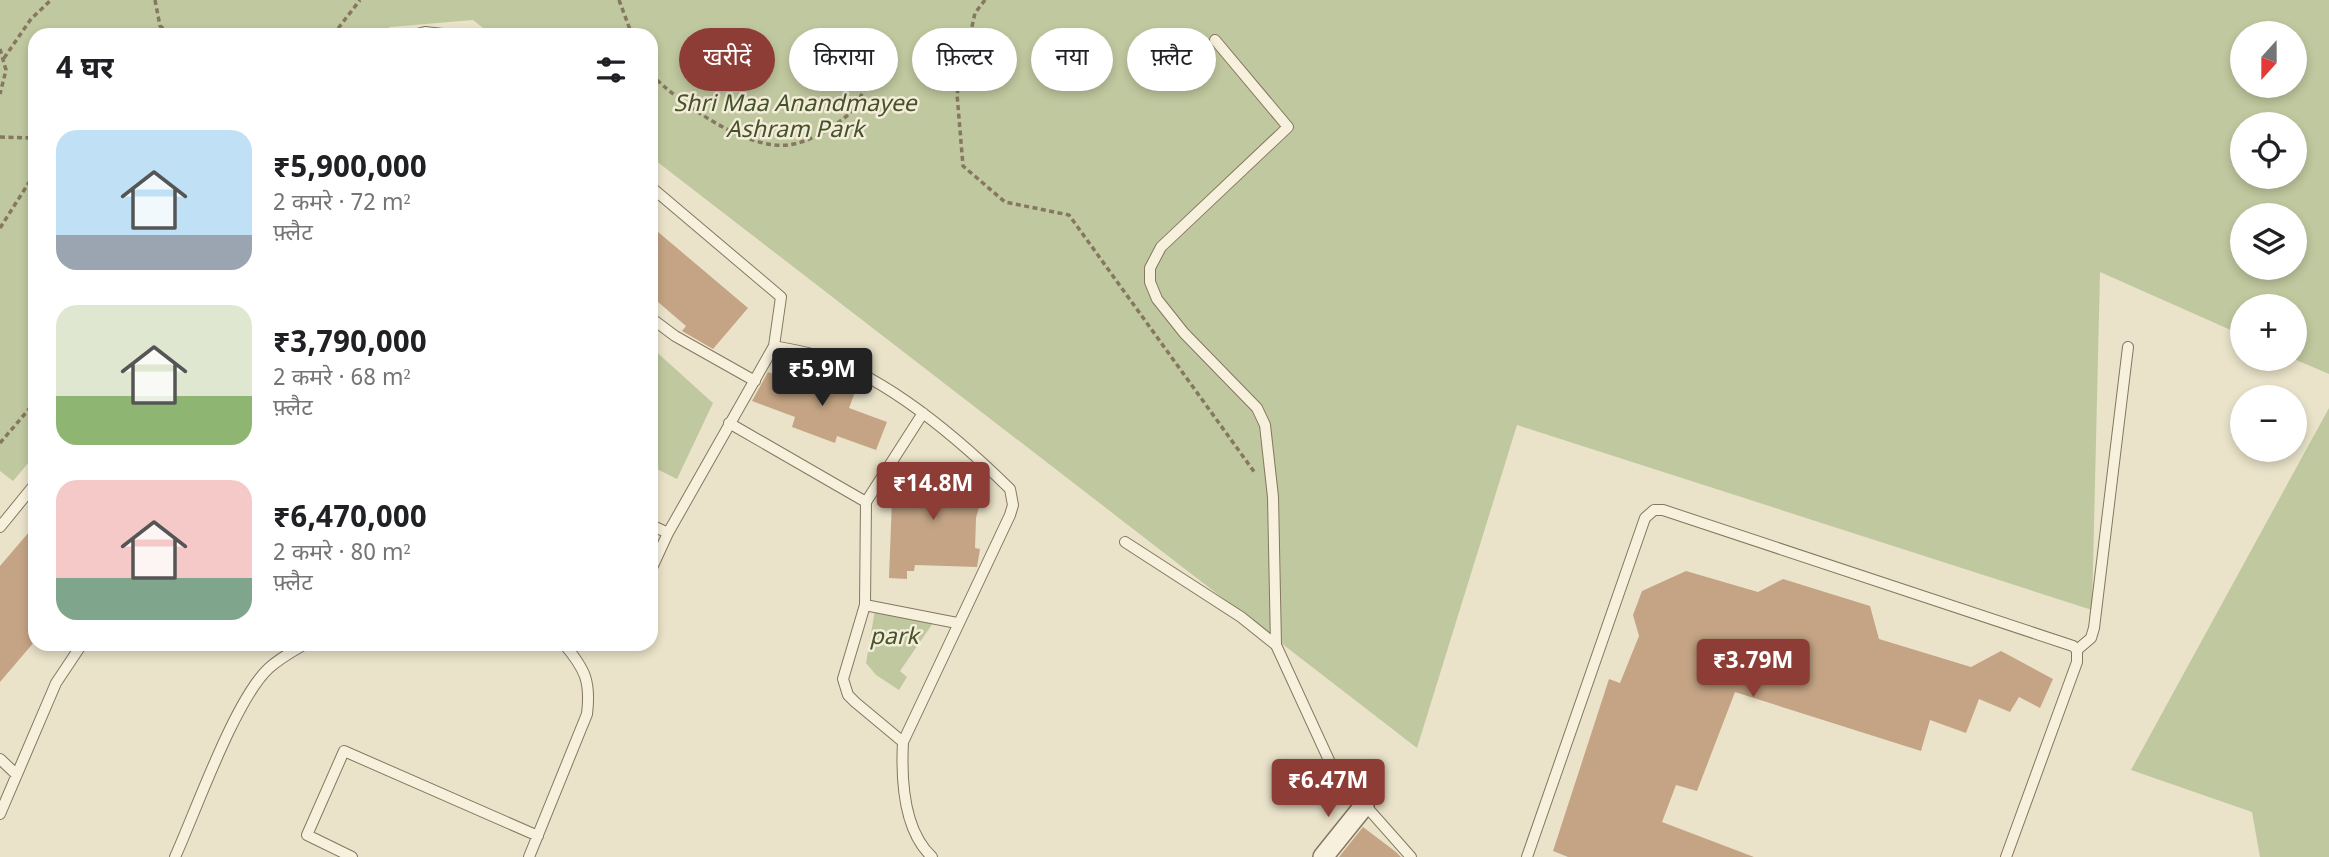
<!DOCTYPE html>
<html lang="hi">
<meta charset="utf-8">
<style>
body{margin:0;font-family:Georgia,"Noto Sans Devanagari",serif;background:#f2f2f2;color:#202124;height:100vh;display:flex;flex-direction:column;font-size:26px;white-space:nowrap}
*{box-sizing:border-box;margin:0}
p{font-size:23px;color:#757577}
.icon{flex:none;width:38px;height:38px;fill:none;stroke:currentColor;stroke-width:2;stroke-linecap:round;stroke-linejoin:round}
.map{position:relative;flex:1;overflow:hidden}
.side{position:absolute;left:28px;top:28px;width:630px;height:623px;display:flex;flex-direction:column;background:#fff;border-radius:21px;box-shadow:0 4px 10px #0003}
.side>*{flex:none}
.top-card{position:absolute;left:679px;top:28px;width:665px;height:63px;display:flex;gap:14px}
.needle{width:46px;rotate:201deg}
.fabs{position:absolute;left:2230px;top:21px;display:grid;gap:14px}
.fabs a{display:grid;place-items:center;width:77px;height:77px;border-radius:50%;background:#fff;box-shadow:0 4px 10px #0003;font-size:35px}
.price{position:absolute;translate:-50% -60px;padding:0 16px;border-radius:7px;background:#8e3d36;color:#fff;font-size:23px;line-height:46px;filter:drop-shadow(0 2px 4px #0008)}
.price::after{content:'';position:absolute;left:50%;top:42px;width:21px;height:16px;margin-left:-10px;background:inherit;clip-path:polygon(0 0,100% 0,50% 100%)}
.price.current{background:#222;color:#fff}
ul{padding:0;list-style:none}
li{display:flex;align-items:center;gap:21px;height:175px;padding:0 28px}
li span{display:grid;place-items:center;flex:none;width:196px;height:140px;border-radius:21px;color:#555}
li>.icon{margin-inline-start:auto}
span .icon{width:84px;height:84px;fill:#fffc;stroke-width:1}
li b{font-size:30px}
h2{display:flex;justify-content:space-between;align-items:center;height:84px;padding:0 28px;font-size:30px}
.pill{padding:0 24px;border-radius:32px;background:#fff;box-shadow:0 4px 10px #0003;font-size:24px;line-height:63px}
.pill.current{background:#8e3d36;color:#fff}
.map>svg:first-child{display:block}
.green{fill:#c0c89f;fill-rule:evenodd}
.building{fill:#c4a484}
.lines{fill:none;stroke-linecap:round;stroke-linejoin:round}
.service-casing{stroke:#857760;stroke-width:12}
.minor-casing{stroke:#857760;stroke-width:22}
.path{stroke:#857760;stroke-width:3.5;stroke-dasharray:5 3.5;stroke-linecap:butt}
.service{stroke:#f6f0dd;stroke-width:10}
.minor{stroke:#f6f0dd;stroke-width:19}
.labels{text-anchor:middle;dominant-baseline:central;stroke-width:5;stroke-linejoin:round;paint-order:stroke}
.park-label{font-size:23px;font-style:italic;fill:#45522b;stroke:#f3edd9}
</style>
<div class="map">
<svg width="2329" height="857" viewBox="0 0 2329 857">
<rect width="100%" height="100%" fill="#eae3ca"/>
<path class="green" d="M0 0H2329V374L2294 359V306H2242V335L2100 272 2092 610 1517 425 1417 748 651 157V35H492L473 20 390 27 383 35H35V455L13 481 0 471ZM2242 33H2294V86H2242ZM2242 124H2294V177H2242ZM2242 215H2294V268H2242Z
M651 347 713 403 677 479 651 466Z
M2329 408V857H2260L2252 812 2131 770Z
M875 610 933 623 900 671 907 677 899 690 876 675 866 663Z"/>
<path class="building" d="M651 226 748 308 713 349 682 331 686 326 651 296Z
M816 368 858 384 849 408 887 422 876 450 837 436 835 443 792 427 795 417 752 401 768 372 808 388Z
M900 463 918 464V470H925V480L987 483 986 507H979L976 518 975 548 980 549 977 567 915 565 914 571H907V579L889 578 893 473Z
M35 525V641L0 682V566Z
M1686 571 1758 592 1783 579 1870 606 1879 639 1971 667 2001 651 2053 679 2040 708 2019 697 2010 712 1979 699 1966 733 1930 720 1921 751 1735 692 1697 791 1676 785 1662 822 1754 857H1568L1553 851 1609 679 1620 683 1639 636 1633 615 1642 591Z
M1363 827 1396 852 1401 857H1339Z"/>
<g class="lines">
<g class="service-casing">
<path id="service" d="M413 35 425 32 452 35
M1215 40 1288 127 1161 247 1150 268V282L1157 299 1184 333 1257 408 1265 425 1273 497 1276 645 1333 769 1411 857
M651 187 781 297 774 346C788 349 802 351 816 355 886 376 958 438 1010 489L1013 505 1010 515 903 742C901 780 903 830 932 857
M651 318 675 336 755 381
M729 423 866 502 865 605 843 679 848 695 855 702 903 742
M866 502 923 413
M651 525 668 533
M0 527 35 484
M1125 542 1241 617 1276 645
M651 570 668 533 774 346
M865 605 957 623
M2077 650 2091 638 2094 628 2128 347
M0 759 16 774
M0 814 56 683 82 644
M175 857C196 811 235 699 269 668 280 658 293 651 305 644
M352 857 307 835 344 751 538 836
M529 857 587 714C591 681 585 669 564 644
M1527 857 1645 518 1654 510H1663L2073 646 2077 650V662L2006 857"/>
</g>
<g class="minor-casing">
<path id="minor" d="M1323 857 1364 806"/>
</g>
<path class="path" d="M155 0 160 26 168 32 181 35
M619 0 632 35
M985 0 975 13 957 94 963 166 1005 202 1069 215 1255 473
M333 35 360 0
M0 49 6 70 0 94
M4 58 31 19 51 0
M651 74C679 103 746 150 788 145 808 143 835 127 850 113 858 105 863 90 869 80
M0 137 35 138
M0 228 35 173
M0 443 35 402"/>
<use href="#service" class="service"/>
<use href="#minor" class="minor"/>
</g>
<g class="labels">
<g class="park-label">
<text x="795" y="105">Shri Maa Anandmayee<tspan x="795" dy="26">Ashram Park</tspan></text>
<text x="894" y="638">park</text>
</g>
</g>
</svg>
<div class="fabs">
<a><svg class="needle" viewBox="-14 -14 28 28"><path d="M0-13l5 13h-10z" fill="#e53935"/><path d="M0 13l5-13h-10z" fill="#757577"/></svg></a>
<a><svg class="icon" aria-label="locate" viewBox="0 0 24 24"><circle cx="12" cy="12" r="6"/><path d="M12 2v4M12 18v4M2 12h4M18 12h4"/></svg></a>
<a><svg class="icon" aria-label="layers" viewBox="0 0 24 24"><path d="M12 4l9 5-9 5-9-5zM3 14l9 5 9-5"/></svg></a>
<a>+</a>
<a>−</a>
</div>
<b class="price current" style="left:822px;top:408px">₹5.9M</b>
<b class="price" style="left:933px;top:522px">₹14.8M</b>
<b class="price" style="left:1753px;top:699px">₹3.79M</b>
<b class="price" style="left:1328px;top:819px">₹6.47M</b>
<div class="top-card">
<a class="pill current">खरीदें</a>
<a class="pill">किराया</a>
<a class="pill">फ़िल्टर</a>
<a class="pill">नया</a>
<a class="pill">फ़्लैट</a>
</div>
<section class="side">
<h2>4 घर<svg class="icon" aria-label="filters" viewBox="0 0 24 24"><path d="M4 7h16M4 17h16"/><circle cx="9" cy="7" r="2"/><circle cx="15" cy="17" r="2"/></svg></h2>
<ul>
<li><span style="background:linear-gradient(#bfe0f5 75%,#9aa5b1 0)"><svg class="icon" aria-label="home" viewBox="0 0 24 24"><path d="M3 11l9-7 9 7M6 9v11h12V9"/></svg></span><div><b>₹5,900,000</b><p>2 कमरे · 72 m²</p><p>फ़्लैट</p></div></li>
<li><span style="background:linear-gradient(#dfe7d0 65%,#8fb573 0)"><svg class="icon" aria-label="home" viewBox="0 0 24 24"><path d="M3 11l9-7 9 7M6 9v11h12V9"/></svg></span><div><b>₹3,790,000</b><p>2 कमरे · 68 m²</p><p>फ़्लैट</p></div></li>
<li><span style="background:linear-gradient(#f6c9c9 70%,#7fa58c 0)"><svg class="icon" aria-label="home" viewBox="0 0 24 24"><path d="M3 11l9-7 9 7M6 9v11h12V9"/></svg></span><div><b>₹6,470,000</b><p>2 कमरे · 80 m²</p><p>फ़्लैट</p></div></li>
</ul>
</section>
</div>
